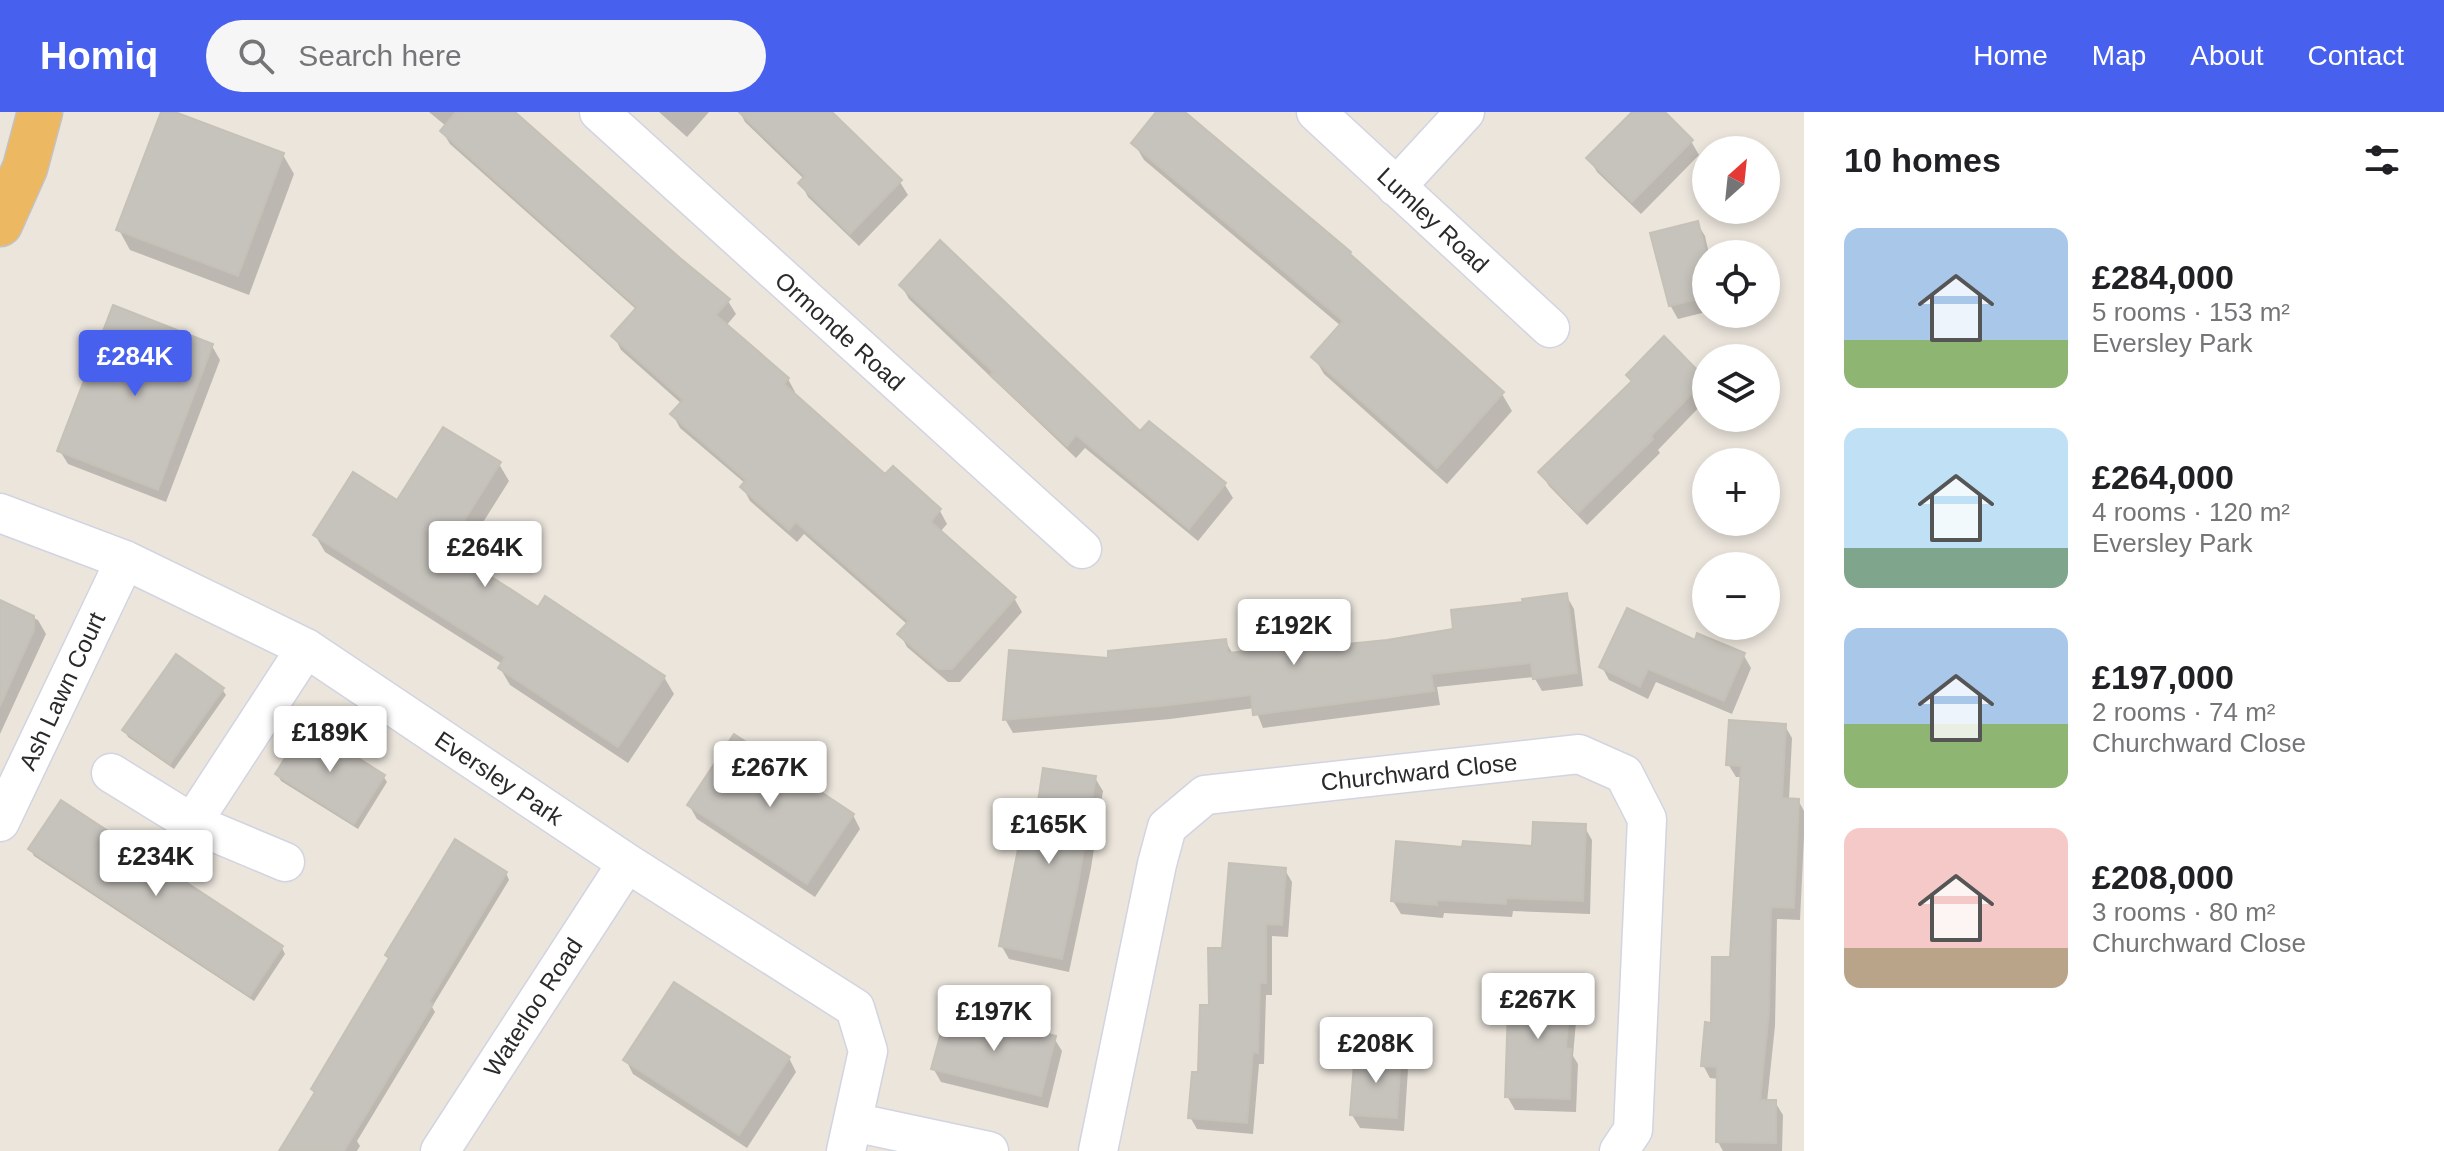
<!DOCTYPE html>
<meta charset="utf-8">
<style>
body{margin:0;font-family:Arial,sans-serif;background:#f6f6f6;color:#202124;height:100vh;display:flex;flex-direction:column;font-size:30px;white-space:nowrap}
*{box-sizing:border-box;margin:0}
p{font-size:26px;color:#757577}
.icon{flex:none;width:44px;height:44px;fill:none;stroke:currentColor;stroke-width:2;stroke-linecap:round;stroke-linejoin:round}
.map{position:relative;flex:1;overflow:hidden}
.details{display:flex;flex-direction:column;background:#fff;width:640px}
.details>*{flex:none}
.needle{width:52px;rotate:27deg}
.controls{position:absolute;left:1692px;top:24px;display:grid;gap:16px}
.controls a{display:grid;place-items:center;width:88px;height:88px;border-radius:50%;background:#fff;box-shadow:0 4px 12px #0003;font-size:40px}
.price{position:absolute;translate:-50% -68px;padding:0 18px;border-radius:8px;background:#fff;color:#222;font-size:26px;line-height:52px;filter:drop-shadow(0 2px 4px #0008)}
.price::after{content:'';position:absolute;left:50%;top:48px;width:24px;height:18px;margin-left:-12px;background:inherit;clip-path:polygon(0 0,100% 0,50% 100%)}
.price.on{background:#4760ed;color:#fff}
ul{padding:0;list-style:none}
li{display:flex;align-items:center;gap:24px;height:200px;padding:0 40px}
li span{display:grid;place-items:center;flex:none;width:224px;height:160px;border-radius:16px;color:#555}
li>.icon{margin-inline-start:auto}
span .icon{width:96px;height:96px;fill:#fffc;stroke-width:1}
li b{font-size:34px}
h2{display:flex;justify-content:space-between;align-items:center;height:96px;padding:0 40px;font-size:34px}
header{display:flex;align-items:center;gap:48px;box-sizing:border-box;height:112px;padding:0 40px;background:#4760ed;color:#fff}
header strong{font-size:38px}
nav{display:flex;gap:44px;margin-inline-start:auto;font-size:28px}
.search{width:560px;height:72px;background:#f6f6f6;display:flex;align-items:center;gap:20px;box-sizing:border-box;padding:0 28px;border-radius:44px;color:#757577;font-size:30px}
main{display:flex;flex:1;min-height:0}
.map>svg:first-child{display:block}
.shadow{fill:#0003}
.building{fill:#c6c2bc;stroke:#c6c1b6;stroke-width:2}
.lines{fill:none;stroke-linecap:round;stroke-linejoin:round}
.minor-casing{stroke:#d2d4e1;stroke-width:41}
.trunk-casing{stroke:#c3c3c3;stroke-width:47}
.minor{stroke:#fff;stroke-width:38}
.trunk{stroke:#edb862;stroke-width:44}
.labels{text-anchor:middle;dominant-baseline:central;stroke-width:6;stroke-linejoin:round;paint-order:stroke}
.street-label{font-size:24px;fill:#2a2a2a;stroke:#fff}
</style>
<header>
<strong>Homiq</strong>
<div class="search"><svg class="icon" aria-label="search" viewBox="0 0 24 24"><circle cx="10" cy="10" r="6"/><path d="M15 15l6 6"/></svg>Search here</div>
<nav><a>Home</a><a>Map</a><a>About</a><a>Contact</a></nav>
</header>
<main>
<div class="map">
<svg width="1804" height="1039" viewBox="0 0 1804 1039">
<rect width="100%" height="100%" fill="#ebe5dc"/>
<path class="shadow" d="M163 0 283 43 294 62 249 183 130 138 119 118Z
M429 0H512L728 189 736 202 726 214 788 267 795 280 793 283 886 365 893 357 940 399 947 412 940 420 1014 486 1022 500 960 570H948L907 535 900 522 908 513 804 422 797 430 750 389 743 376 746 372 680 316 673 303 682 292 621 238 614 224 637 198 450 32 442 19 446 14Z
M659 0H709L687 25Z
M740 0H832L900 70 908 83 859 134 808 85 801 71 804 67 745 10Z
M1159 0H1182L1502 282 1512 299 1447 372 1324 262 1314 245 1341 214 1144 48 1134 31Z
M1634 0H1662L1691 29 1699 43 1641 102 1597 60 1589 46Z
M1697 111 1705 124 1709 142H1706V200L1678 207 1670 193Z
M901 173 1140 322 1149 311 1225 373 1233 386 1198 429 1085 336 1076 346 909 187Z
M212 234 220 248 166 390 68 352 60 339Z
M1628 263 1706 267V288L1658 338 1660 341 1587 413 1549 374 1541 361 1632 271Z
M499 352 509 369 460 447 539 497 664 565 674 582 628 651 510 573 500 556 502 552 325 440 315 423Z
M1566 483 1574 497 1583 574 1542 579 1534 565 1437 575 1440 593 1263 616 1255 596 1170 607 1013 621 1005 607 1111 548 1225 529 1233 542 1287 540 1387 530 1455 519 1525 492Z
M0 491 38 508 46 522 0 622Z
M1696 530 1743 542 1751 556 1732 602 1656 570 1648 587 1609 568 1602 555Z
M222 577 226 583 174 657 128 625 125 619Z
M1785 614 1792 626 1789 688H1798L1804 699V725L1800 808 1777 807 1775 914 1767 990H1775L1783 1003 1782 1039H1723L1718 1030 1719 967 1710 966 1703 953 1732 847 1742 665H1736L1728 652Z
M277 662 383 664 387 670 358 717 281 669Z
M1095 666 1103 679 1091 756 1069 860 1009 847 1001 833 1034 726Z
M689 693 853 703 860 717 815 785 697 707Z
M1584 714 1592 728 1590 802 1513 799 1512 805 1444 801 1443 806 1401 802 1393 789 1464 737 1534 736Z
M31 738 282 836 285 842 254 889 34 744Z
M1285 758 1292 770 1288 825 1272 824V883H1266L1264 952H1259L1253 1022 1197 1017 1190 1005 1224 838Z
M506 761 509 768 432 895 435 900 357 1029 360 1034 357 1039H282L316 982 313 977Z
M1570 874 1578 887 1573 944 1578 952 1576 1000 1515 998 1507 984Z
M1013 919 1054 926 1062 939 1048 996 941 970 933 956Z
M1400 944 1408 958 1404 1019 1360 1016 1352 1003Z
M789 946 796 960 747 1036 633 962 626 948Z"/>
<path class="building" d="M161 0H175L284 41 238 164 116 118Z
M456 0H515L680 146 730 187 716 203 789 266 784 272 885 362 893 354 941 397 931 410 1016 485 952 557H938L897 522 909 509 796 410 789 418 740 375 746 368 670 302 683 288 611 224 637 195 440 19Z
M739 0H832L902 68 850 122 798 71 805 64Z
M1156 0H1185L1351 140 1350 142 1504 280 1437 356 1311 245 1343 209 1131 31Z
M1632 0H1665L1693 28 1632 90 1586 46Z
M1698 109 1706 142V185L1669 194 1650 121Z
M940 128 1140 319 1149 309 1226 371 1189 417 1076 323 1067 334 990 263 993 260 899 173Z
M113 193 213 232 158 378 57 339Z
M1664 224 1706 267 1651 324 1653 327 1578 401 1538 360 1632 269 1626 263Z
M443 315 501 350 447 436 538 495 545 484 665 564 618 635 498 556 505 545 313 423 353 360 397 388Z
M1567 481 1577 561 1533 567 1531 551 1431 562 1434 579 1253 603 1251 583 1161 594 1003 608 1009 538 1108 546V539L1226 527 1228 541 1286 535V538L1387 528 1453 517 1451 498 1523 490 1522 487Z
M0 488 34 504V518L0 594Z
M1627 496 1695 528 1697 521 1745 541 1724 589 1648 557 1640 575 1599 555Z
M176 542 224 576 170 652 122 618Z
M1729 608 1786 612 1782 686 1799 687 1794 796 1771 795 1769 900 1760 988H1776V1031L1716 1030 1717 955 1701 954 1705 910 1711 911 1712 845H1730L1741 654 1726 653Z
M306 613 385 663 354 712 275 662Z
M734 622 854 702 807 772 687 693Z
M1043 656 1096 664 1077 778 1062 847 999 834 1021 722 1033 724Z
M61 688 283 834 250 884 28 737Z
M1533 710 1586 712 1583 789 1506 786V792L1437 788V793L1391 789 1396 729 1462 735 1463 729 1532 734Z
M455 727 507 760 429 890 433 892 344 1039H279L315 980 311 977 389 846 385 843Z
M1229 751 1286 756 1282 813 1266 812V871H1260L1258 941 1253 940 1247 1011 1188 1006 1192 960H1198L1200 893H1209L1208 836H1222Z
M1509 867 1571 872 1566 936 1571 937 1570 987 1505 985Z
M674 870 790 945 739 1023 623 948Z
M947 899 1011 916 1012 913 1056 924 1041 984 931 957Z
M1355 939 1401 942 1397 1006 1350 1003Z"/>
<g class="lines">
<g class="minor-casing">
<path id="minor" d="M599 0 1082 437
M1316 0 1550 216
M1396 75 1465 0
M0 401 125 448 306 536 627 751 855 896 868 939 846 1039
M111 661 192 711 285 750
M0 710 125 448
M192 711 306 536
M853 1010 989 1039
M440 1039 627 751
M1098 1039 1157 752 1167 715 1205 683 1579 642 1624 662 1647 707 1633 1018 1619 1039"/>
</g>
<g class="trunk-casing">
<path id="trunk" d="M0 112 25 56 40 0"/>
</g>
<use href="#minor" class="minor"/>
<use href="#trunk" class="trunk"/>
</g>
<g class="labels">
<g class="street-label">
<text transform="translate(1433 108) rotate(43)">Lumley Road</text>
<text transform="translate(840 219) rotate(42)">Ormonde Road</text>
<text transform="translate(62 579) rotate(-65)">Ash Lawn Court</text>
<text transform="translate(1419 660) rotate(-6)">Churchward Close</text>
<text transform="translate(499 666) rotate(34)">Eversley Park</text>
<text transform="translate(533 895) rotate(-57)">Waterloo Road</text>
</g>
</g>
</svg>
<div class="controls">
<a><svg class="needle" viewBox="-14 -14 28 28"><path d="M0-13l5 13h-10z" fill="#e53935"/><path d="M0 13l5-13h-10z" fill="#757577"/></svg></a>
<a><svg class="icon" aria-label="locate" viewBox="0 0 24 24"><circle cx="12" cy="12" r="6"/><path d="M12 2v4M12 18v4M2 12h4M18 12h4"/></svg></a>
<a><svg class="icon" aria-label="layers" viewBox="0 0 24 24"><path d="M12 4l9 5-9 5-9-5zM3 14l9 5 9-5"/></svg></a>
<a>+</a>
<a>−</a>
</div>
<b class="price on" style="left:135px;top:286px">£284K</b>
<b class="price" style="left:485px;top:477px">£264K</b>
<b class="price" style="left:1294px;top:555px">£192K</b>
<b class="price" style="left:330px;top:662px">£189K</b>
<b class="price" style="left:770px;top:697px">£267K</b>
<b class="price" style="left:1049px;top:754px">£165K</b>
<b class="price" style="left:156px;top:786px">£234K</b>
<b class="price" style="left:1538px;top:929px">£267K</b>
<b class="price" style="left:994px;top:941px">£197K</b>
<b class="price" style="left:1376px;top:973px">£208K</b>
</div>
<section class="details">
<h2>10 homes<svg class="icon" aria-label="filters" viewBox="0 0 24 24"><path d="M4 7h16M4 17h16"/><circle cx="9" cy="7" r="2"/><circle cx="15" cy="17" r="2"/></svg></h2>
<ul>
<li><span style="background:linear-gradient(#a9c7e8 70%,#8fb573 0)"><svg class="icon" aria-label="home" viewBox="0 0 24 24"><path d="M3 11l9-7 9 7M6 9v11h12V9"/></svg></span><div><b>£284,000</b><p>5 rooms · 153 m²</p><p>Eversley Park</p></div></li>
<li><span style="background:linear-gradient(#bfe0f5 75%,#7fa58c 0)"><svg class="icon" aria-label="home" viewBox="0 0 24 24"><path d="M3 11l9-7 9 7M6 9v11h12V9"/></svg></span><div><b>£264,000</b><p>4 rooms · 120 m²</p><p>Eversley Park</p></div></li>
<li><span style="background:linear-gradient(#a9c7e8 60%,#8fb573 0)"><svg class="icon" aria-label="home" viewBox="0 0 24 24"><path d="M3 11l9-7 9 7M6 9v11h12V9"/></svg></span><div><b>£197,000</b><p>2 rooms · 74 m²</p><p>Churchward Close</p></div></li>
<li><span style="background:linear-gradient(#f6c9c9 75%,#b9a48a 0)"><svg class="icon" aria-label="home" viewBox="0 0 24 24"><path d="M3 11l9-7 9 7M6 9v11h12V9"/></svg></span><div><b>£208,000</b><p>3 rooms · 80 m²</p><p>Churchward Close</p></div></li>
</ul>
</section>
</main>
